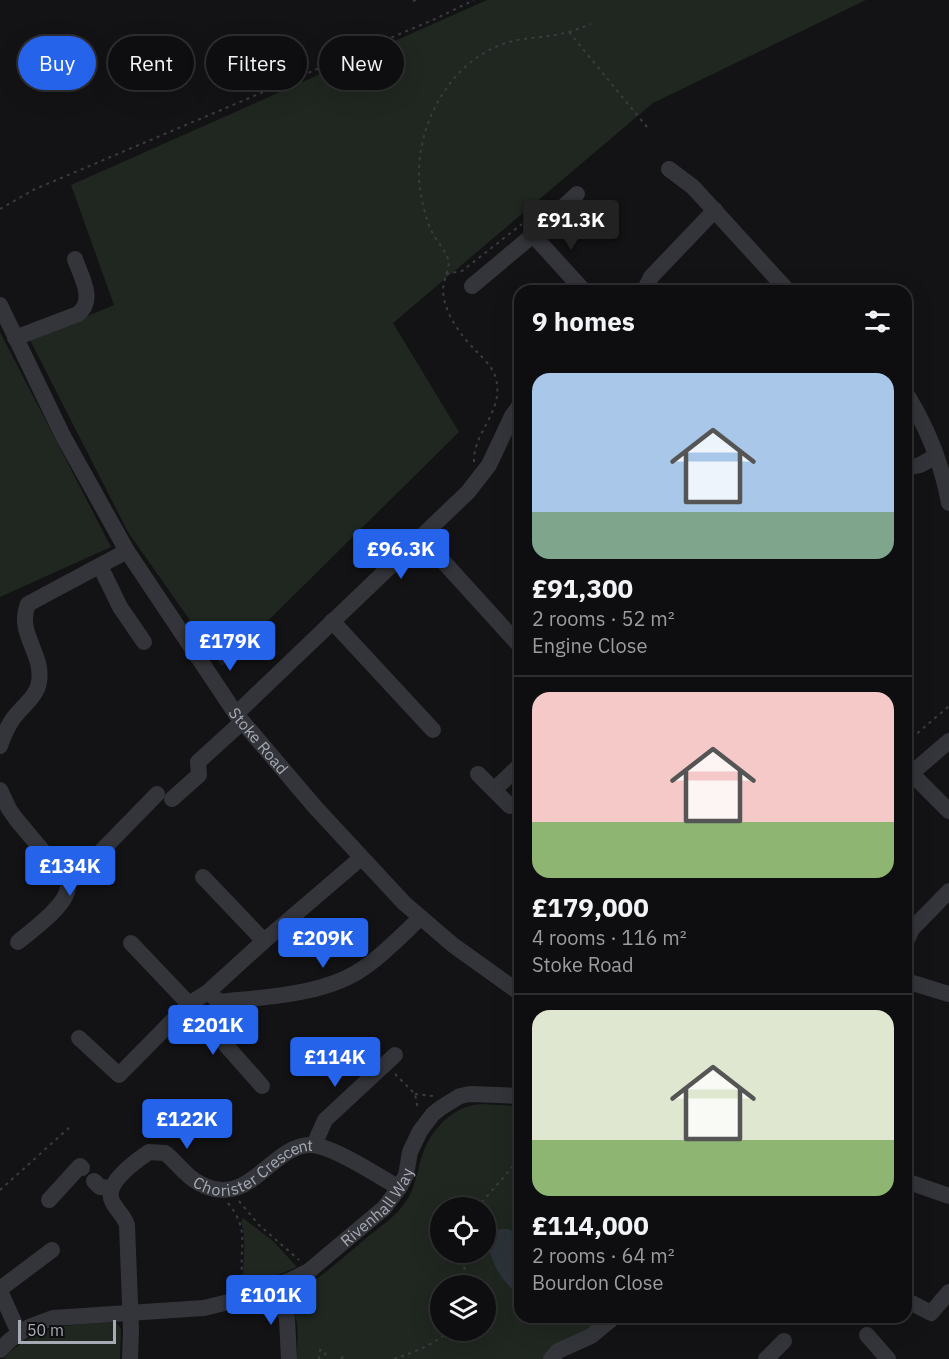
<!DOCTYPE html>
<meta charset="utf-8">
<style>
body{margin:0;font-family:"IBM Plex Sans",sans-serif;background:#171719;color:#f1f3f6;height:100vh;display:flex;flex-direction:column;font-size:22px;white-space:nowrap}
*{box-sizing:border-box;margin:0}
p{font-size:20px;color:#9b9c9f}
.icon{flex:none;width:33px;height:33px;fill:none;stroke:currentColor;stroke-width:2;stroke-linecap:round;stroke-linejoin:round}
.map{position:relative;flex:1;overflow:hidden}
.details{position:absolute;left:514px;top:285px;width:398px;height:1038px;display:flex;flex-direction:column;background:#0e0e10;border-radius:18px;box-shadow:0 6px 24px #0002,0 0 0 2px #2e2e30}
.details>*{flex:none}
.banner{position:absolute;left:18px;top:36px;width:406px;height:54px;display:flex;gap:12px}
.tools{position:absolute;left:430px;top:1197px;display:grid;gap:12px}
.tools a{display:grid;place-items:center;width:66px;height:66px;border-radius:50%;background:#0e0e10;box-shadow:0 6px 24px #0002,0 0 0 2px #2e2e30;font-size:30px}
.scale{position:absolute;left:18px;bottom:15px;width:98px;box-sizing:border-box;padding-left:6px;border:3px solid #a5aab5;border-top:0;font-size:16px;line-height:21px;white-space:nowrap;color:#a5aab5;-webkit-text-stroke:4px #0e0e10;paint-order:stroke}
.price{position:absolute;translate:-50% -51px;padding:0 14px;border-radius:6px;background:#2563eb;color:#fff;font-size:20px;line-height:39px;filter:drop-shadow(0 2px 3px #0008)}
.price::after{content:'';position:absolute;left:50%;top:36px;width:18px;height:14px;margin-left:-9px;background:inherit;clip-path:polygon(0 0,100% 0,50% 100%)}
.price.current{background:#222;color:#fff}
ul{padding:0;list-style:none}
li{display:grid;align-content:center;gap:12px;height:318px;padding:0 18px}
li+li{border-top:2px solid #2e2e30}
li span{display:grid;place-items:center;height:186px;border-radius:18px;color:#555}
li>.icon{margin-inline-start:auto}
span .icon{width:108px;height:108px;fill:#fffc;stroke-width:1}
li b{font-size:26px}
h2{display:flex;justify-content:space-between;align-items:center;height:72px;padding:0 18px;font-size:26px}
.pill{padding:0 21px;border-radius:27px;background:#0e0e10;box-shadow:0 6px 24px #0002,0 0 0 2px #2e2e30;font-size:21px;line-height:54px}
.pill.current{background:#2563eb;color:#fff}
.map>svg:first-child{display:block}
.green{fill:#1f2720;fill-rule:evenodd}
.water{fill:#2c343a}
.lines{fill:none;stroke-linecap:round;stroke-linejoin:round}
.path{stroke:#3a3c41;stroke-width:2;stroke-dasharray:3 4.5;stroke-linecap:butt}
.minor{stroke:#34353a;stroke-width:16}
.labels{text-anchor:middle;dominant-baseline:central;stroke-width:5;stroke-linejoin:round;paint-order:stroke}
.street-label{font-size:16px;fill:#a5aab5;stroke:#0e0e10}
</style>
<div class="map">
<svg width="949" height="1359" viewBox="0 0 949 1359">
<rect width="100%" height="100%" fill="#131315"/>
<path class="green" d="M487 0H866L653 103 393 323 459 432 222 666 128 532 30 340 114 305 71 185Z
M0 332 111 547 0 597Z
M480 1104 520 1106V1317H602L548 1359H297C297 1346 299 1332 296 1319 294 1310 291 1304 291 1295 319 1280 340 1260 364 1240 378 1228 394 1218 405 1203 415 1189 417 1172 422 1156 430 1130 453 1106 480 1104ZM441 1208H486V1252H441ZM441 1286H486V1330H441Z
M243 1218 273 1241 297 1267 246 1288C239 1266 249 1244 241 1222Z
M116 1322 121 1329 120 1359H3C38 1323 69 1325 116 1322Z"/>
<path class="water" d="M500 1229H508L520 1235V1293C505 1290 480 1247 492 1234 494 1231 497 1230 500 1229Z"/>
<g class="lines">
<path class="path" d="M413 1 416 0
M569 32 647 127
M0 209 33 190 435 19 474 0
M446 274 462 271 522 224
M474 462C473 431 504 413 496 379 494 369 485 360 478 353 462 337 443 313 443 289 444 280 448 271 449 262 446 250 436 241 431 230 426 219 423 206 421 195 410 135 446 62 506 43 524 37 543 38 560 34 571 32 581 28 591 24
M906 743 949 706
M395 1074 415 1094 418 1110
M415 1094 433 1096
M0 1190 70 1127
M239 1201 259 1225 299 1260
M228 1203C253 1234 236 1251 244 1283
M477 1208 520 1158
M463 1252 466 1286
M319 1359 320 1350 324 1351 327 1359
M341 1359 343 1357 346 1359
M394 1359C415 1352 434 1344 451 1330"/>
<g class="minor">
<path d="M669 169 693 187 788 291"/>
<path d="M533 235 584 291"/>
<path d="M472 286 533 235 577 194"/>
<path d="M644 291 651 277 715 210"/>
<path id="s1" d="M0 305 63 436 127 551 236 714 315 807 404 903 453 945 520 993"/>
<path d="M15 338 78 314C96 300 81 277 75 259"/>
<path d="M906 393C927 427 942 464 949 503"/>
<path d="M906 468 920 465 936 456"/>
<path d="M421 537 520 646"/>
<path d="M100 566 120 607 144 642"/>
<path d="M332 621 433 730"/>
<path d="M236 714 468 492 489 465 512 416 520 405"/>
<path d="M0 746C3 737 7 728 12 720 20 708 37 697 39 682 44 653 16 634 28 604L127 551"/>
<path d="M911 773 949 811"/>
<path d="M478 774 494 790 520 765"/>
<path d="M906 778 949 741"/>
<path d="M0 790 9 809 16 819 67 880 77 876 157 794"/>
<path d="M494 790 510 806"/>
<path d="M172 799 199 775 198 762 242 722"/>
<path d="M264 941 361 858"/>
<path d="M18 942C32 930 76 900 67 880"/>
<path d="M906 942 912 929 949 891"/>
<path d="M131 943 189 1004"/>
<path d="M906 981 949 994"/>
<path d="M208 992 219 1002C265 997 327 995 365 967 385 953 402 935 420 918"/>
<path d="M219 1002 224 1043 262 1086"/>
<path d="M79 1038 119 1075 189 1004 208 992 264 941 203 877"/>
<path d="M314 1145 325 1120 395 1055"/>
<path d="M94 1181 100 1187 111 1188"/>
<path d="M906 1181 949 1196"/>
<path d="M49 1200 80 1166 82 1168"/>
<path d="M276 1287 287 1318 289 1359"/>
<path d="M0 1289 52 1250"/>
<path d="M0 1291 19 1333"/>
<path d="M906 1300 931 1313 949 1292"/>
<path d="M867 1335 888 1359"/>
<path id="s2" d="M0 1350 10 1340 29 1327 53 1318 204 1308 249 1297 291 1280 309 1271 384 1208 399 1188 406 1175 410 1152 420 1131 433 1114 442 1107 460 1096 470 1094 520 1096"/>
<path id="s3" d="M130 1359 131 1330 127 1225C124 1215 116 1210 112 1201 104 1183 136 1161 149 1152L165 1153C177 1162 185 1176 199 1183 249 1211 269 1147 309 1145 330 1144 379 1176 399 1188"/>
<path d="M551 1359 558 1351 591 1336 614 1317"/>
<path d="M766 1359 784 1341"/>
</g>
</g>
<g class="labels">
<g class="street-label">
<text stroke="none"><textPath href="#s1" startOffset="508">Stoke Road</textPath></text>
<text stroke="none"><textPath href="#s3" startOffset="351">Chorister Crescent</textPath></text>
<text stroke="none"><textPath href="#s2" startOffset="420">Rivenhall Way</textPath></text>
</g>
</g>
</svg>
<div class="tools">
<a><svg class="icon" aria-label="locate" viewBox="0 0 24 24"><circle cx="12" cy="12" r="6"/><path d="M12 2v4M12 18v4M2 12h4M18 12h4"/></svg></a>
<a><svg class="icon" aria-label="layers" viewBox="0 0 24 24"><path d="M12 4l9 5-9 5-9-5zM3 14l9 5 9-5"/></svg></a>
</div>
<div class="scale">50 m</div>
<b class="price current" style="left:571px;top:251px">£91.3K</b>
<b class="price" style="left:401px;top:580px">£96.3K</b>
<b class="price" style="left:230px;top:672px">£179K</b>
<b class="price" style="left:70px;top:897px">£134K</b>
<b class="price" style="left:323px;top:969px">£209K</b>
<b class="price" style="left:213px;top:1056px">£201K</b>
<b class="price" style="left:335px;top:1088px">£114K</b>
<b class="price" style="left:187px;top:1150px">£122K</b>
<b class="price" style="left:271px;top:1326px">£101K</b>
<div class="banner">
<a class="pill current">Buy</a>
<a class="pill">Rent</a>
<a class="pill">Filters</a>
<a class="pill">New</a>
</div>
<section class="details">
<h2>9 homes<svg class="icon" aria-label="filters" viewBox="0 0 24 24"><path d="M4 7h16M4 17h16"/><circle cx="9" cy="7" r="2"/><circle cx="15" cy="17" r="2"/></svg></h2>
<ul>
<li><span style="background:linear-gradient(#a9c7e8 75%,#7fa58c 0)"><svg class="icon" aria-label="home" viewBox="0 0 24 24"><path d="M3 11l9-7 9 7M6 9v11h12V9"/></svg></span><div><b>£91,300</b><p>2 rooms · 52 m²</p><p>Engine Close</p></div></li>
<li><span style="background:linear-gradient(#f6c9c9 70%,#8fb573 0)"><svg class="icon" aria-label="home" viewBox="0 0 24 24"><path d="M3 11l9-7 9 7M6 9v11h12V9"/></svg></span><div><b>£179,000</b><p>4 rooms · 116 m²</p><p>Stoke Road</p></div></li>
<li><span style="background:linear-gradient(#dfe7d0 70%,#8fb573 0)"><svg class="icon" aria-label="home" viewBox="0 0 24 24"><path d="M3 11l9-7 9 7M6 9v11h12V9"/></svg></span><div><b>£114,000</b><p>2 rooms · 64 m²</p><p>Bourdon Close</p></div></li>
</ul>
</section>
</div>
